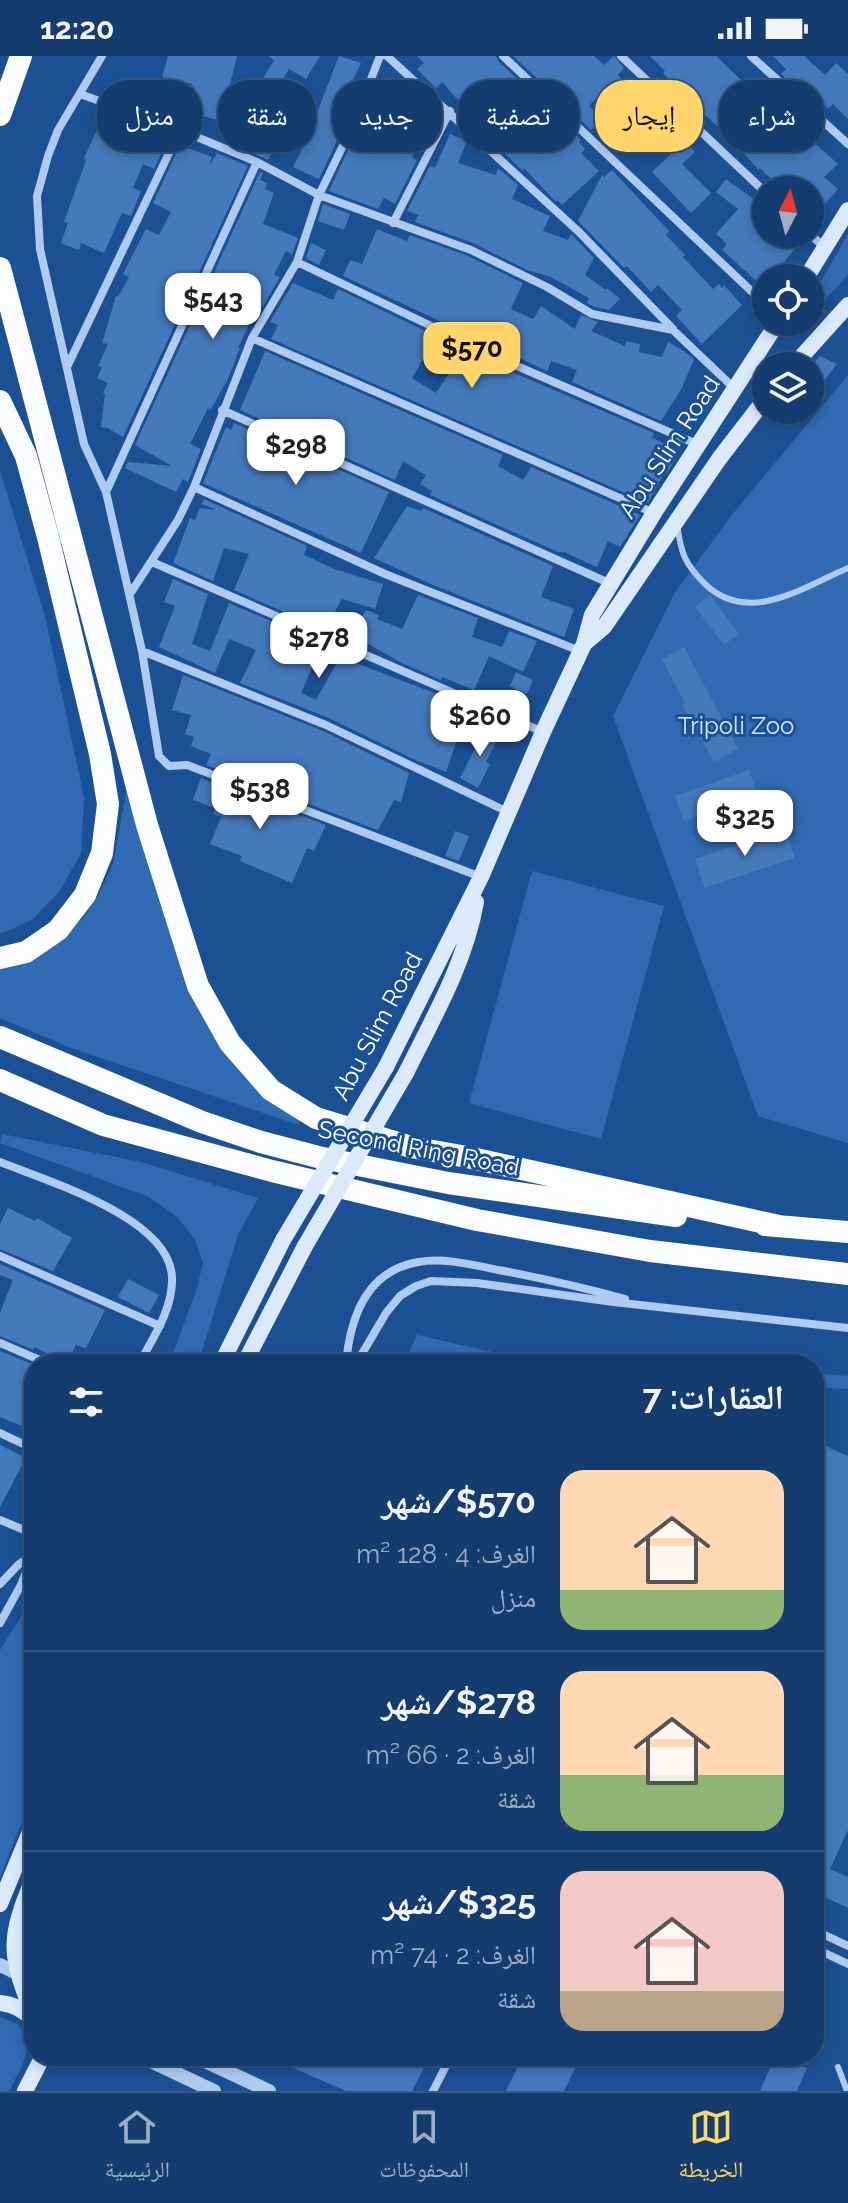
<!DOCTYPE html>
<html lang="ar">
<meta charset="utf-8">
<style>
body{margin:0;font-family:Raleway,"Noto Naskh Arabic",sans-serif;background:#224777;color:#f1f3f6;direction:rtl;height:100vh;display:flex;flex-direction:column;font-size:30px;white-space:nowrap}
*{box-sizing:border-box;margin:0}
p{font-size:26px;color:#9dadc3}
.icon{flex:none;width:44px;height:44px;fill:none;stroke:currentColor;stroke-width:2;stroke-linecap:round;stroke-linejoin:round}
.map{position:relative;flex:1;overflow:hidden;direction:ltr}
.drawer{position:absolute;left:24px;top:1298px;width:800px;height:712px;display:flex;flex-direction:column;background:#153c6f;border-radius:32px;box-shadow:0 4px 12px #0003,0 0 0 2px #345682;direction:rtl}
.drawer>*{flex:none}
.top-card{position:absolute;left:24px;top:24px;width:800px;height:72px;direction:rtl;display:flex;gap:16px}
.needle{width:52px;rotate:6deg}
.tools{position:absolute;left:752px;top:120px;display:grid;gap:16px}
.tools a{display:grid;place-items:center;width:72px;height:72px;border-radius:50%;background:#153c6f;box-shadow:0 4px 12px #0003,0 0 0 2px #345682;font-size:40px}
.price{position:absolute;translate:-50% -68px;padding:0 18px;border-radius:16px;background:#fff;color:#222;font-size:26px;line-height:52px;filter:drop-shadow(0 2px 4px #0008)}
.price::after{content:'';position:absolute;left:50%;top:48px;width:24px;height:18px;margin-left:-12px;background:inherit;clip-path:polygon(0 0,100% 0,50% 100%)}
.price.on{background:#ffd56c;color:#111}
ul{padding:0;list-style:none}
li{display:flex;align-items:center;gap:24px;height:200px;padding:0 40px}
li+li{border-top:2px solid #345682}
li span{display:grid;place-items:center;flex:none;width:224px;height:160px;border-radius:24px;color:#555}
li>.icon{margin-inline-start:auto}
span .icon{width:96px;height:96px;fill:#fffc;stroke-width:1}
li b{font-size:34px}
h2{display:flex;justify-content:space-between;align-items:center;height:96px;padding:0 40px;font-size:34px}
.pill{padding:0 28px;border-radius:32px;background:#153c6f;box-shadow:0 4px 12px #0003,0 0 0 2px #345682;font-size:28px;line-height:72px}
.pill.on{background:#ffd56c;color:#111}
.status{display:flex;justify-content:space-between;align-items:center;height:56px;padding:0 40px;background:#153c6f;direction:ltr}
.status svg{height:22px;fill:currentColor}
.menu{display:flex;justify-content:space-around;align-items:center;height:112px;border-top:2px solid #345682;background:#153c6f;font-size:22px;color:#9dadc3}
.menu a{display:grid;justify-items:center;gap:4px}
.menu .on{color:#ffd56c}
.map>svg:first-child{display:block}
.green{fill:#306ab2}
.building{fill:#4479bb;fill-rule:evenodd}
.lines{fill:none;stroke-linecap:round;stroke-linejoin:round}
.service{stroke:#aecbef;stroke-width:6}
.minor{stroke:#aecbef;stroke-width:8}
.tertiary{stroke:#aecbef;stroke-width:14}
.secondary{stroke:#dbe9fb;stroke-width:16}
.trunk{stroke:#fafcff;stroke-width:22}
.secondary-bridge{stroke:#dbe9fb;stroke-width:16}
.labels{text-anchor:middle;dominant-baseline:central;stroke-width:6;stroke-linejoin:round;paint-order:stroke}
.street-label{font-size:24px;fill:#fff;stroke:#1c5094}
.park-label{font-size:24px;fill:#d5e6fb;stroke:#1c5094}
</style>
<div class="status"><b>12:20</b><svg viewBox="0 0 49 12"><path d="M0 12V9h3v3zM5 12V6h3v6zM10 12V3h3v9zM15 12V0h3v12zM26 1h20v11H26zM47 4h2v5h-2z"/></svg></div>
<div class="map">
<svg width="848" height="2035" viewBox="0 0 848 2035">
<rect width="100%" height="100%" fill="#1c5094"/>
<path class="green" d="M848 178V219L810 259V245Z
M848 319V1087L758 1060 613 660 676 535 731 460Z
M0 415 45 560 84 741 81 798 59 836 32 864 0 878Z
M127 732 190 930 300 1062 299 1069 71 992 0 962V913L64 882 84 861 98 840 113 808Z
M532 815 664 850 601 1083 469 1047Z
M2 1078 141 1106 258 1142 238 1179 198 1308H169L197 1232 203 1207 195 1183 176 1160 147 1140 0 1087Z
M417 1279 506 1299 507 1308H404Z
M814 1317 848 1320V1333L814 1331Z
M34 1540V1736L0 1821V1594Z
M0 1961 18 1968C37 1991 21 2011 9 2035H0Z"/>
<path class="building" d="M168 0H237L221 65 184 55 192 28 162 21Z
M268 0H320L306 23 289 13 266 50 282 60 269 81 277 84 268 104 225 85 274 4Z
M339 0 361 7 352 26 357 28 350 46 354 48 319 123 293 111 304 89 301 88 309 66 313 67Z
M417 0H496L498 5 525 30 494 57 512 74 517 70 524 77 549 54 581 84 579 86 585 93 581 97 599 115 562 149 557 144 556 146 524 112 523 115 503 96 506 93 480 70 478 72 462 56 466 53 442 26 436 32 417 13 424 7Z
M513 0H594L604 9 614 0 624 12 618 19 629 31 618 42 607 31 589 50 602 62 591 74 566 50 575 41 554 23 546 31Z
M650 0H716L760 42 773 29 792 47 789 50 798 58 791 66 838 108 824 121 838 133 810 165V134H782L760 112 759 114 724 76 696 51 692 54 679 39 682 36 663 17 665 15Z
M773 0H804L825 19 836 7 848 18V63L833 48 828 53 807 32 802 37 781 18 786 13Z
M367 53 419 75 413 91 416 92 412 102 417 104 395 148 384 142 378 153 329 135Z
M106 55 132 65 130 68 167 85 154 113 143 108 133 132 141 135 131 160 122 157 104 197 81 187 79 194 61 187 68 167 64 166 86 104 84 102Z
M450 78 467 85 458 107 496 119 498 112 518 129 512 143 550 160 543 175 568 184 571 178 594 202 585 219 606 234 607 232 620 243 609 254 595 251 587 247 589 242 549 220 529 215 473 187 415 166 418 159 407 155 430 110 435 112Z
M679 80 695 96 682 108 711 137 691 157 652 116 675 94 670 89Z
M180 89 212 101 209 110 217 97 248 110 123 381 107 372 101 371 105 338 103 337 108 327 97 322 102 311 98 310 108 288 102 287 116 240 118 241 129 221 123 218 146 173 159 179 171 156 153 147Z
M612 114 669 175 666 179 685 199 683 201 713 233 719 228 722 232 724 229 742 249 702 288 676 260 682 254 658 229 651 236 627 210 624 212 578 165 602 119 604 121Z
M260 116 263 117 260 124 267 127 265 133 274 137 263 168 298 182 292 198 286 195 274 219 280 221 257 260 254 258 238 292H240L228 323 211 353 208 352 190 388 201 393 188 426 183 423 176 436 125 412 128 406 172 410 135 389Z
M726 123 766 152V178H786L798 189 771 222H766L762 230 722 194 727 188 716 178 738 153 716 136Z
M323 148 350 158 344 174 318 165Z
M377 173 407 185 410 179 468 200 523 227 511 253 533 263 541 250 575 273 581 259 598 266 591 275 625 290 626 285 640 288 639 296 662 301 668 286 684 295 694 303 682 332 661 365 572 326 577 314 551 305 547 315 343 220 350 204 362 208Z
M311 187 326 194 319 209 306 202Z
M293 227 333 244 338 233 473 298 469 306 482 314 496 318 498 310 654 377 652 382 679 394 672 409 667 417 665 416 648 447 271 283 278 269 270 266ZM425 300 451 314 436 337 412 322Z
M265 295 503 399 498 410 523 424 531 411 640 459 620 491 608 485 597 511 564 496H558L430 439 432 435 420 428 426 419 403 405 395 424 240 354Z
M820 300 837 308 810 343V311Z
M234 367 389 436 361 497 203 427 226 371 231 374Z
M204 443 307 490 304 499 334 513 383 528 375 553 342 543 325 574 234 534 249 498 224 492 213 525 173 507 190 462 195 464 200 452 216 454 202 448Z
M407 450 421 455 423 452 553 510 541 541 574 553 564 581 433 529 374 502Z
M173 523 208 538 192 588 210 595 229 547 319 586 316 593 320 594 301 637 316 644 340 601 437 638 434 646 466 658 446 716 413 703 329 662 240 627 256 594 229 583 215 617 159 591 175 550 164 546Z
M418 539 478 562 472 581 502 591 509 575 537 585 523 616 489 600 474 634 442 621 441 624 402 607 352 579 365 555H370L379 560 377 563 402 573Z
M710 539 739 578 724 589 695 551Z
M684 591 738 693 714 706 682 648 685 647 662 603Z
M516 616 533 624 527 638 510 630Z
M183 619 323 675 409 717 401 746 394 744 378 774 206 709 211 698 191 690 194 681 185 678 191 659 172 654Z
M486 671 500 678 486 706 490 708 478 732 460 722Z
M749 714 758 740 684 765 675 740Z
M201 722 326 769 314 795 307 792 292 827 240 805 242 800 210 788 221 761 213 758 215 752 193 744Z
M785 773 795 802 705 832 695 803Z
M455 775 469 780 459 805 445 800Z
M8 1152 35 1165 37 1162 72 1182 53 1215 0 1193V1168Z
M0 1208 105 1254 86 1292 76 1289 67 1307 34 1291V1294L0 1280V1257L13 1224 0 1219Z
M128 1223 159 1239 149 1257 118 1241Z
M0 1295 34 1309V1375L0 1361Z
M814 1385 848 1400V1774L830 1813 848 1821V1852L814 1836Z
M0 1389 26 1402 0 1451Z
M266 2000H430L412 2035H346Z
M523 2000H581L564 2035H506Z
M775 2000 807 2012 797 2035H760Z"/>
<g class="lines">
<path class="service" d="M677 468C681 497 684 507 705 528 749 570 803 531 848 512
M323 1308 347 1298
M838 2011 847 2035"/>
<path class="minor" d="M102 0 58 74 48 100 37 140 40 193 84 388 106 436 142 595 159 700 169 710 187 709 481 821
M387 0 579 176 673 273
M503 0 766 249
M621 0 766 137
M751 0 848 88
M80 38 180 74 257 106 319 139 471 194 547 231 592 258 673 274 735 333
M393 167 450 55
M810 178 825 192
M297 206 494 300 699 389
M252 282 654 457
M68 309 180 74
M222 354 609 527
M194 431 385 518 580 595
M106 436 257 106
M152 506 543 676
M130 538 178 464 194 431 252 282 297 206 319 139 354 67 380 0
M142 595 326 669 508 756
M0 1106C47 1125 171 1162 172 1222 173 1253 153 1282 139 1308
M0 1200 160 1270
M0 1287 49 1308
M346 1308C350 1262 366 1215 418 1206 446 1201 477 1210 504 1215 545 1223 585 1232 625 1243
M356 1308 386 1257 400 1240 416 1230 431 1225 477 1227 613 1246 848 1272
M0 1377 34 1393
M0 1464 34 1478
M0 1528 18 1509 32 1499
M0 1567 21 1529 34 1496
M814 1874 848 1890
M814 1892 848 1908
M433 2035 451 2000"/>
<path class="tertiary" d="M0 1909 34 1925
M140 2000 214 2035
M194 2000 269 2035"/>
<path class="secondary" d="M806 222 848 154
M793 310 848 249
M584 588 604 571 719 403 766 342
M386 1011 481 821 543 676 584 588 592 559 654 457 778 266
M406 1017C433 962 465 908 476 846
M221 1308 283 1184
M244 1308 305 1190
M34 1821C7 1884 9 1898 34 1961
M0 1848 34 1766
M0 1947C13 1948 24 1954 33 1964
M25 2035 43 2000"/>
<path class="trunk" d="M0 59 21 0
M0 212 147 769 198 930 230 987 271 1034 316 1062 411 1091 467 1101 779 1170
M0 345 26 400 48 481 100 698 108 748 102 797 85 839 58 874 26 896 0 902
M0 981 202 1066 261 1086 318 1101 448 1127 676 1160
M0 1024 103 1069 272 1115 477 1164 650 1195 848 1218
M765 1169 848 1176"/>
<path class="secondary-bridge" d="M283 1184 386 1011
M305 1190 406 1017"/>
</g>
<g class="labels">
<g class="street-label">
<text transform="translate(669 391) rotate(-57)">Abu Slim Road</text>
<text transform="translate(377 970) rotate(-62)">Abu Slim Road</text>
<text transform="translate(419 1092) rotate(11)">Second Ring Road</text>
</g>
<g class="park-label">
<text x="736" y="669">Tripoli Zoo</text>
</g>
</g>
</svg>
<div class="tools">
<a><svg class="needle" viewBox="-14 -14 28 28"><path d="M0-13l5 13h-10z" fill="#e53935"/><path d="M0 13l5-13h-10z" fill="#9dadc3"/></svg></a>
<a><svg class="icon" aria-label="locate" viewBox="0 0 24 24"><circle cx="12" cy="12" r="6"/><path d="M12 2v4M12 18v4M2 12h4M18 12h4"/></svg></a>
<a><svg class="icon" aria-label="layers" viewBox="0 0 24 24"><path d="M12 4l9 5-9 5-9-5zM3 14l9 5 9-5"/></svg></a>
</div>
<b class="price" style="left:213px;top:285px">$543</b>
<b class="price on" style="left:472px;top:334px">$570</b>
<b class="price" style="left:296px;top:431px">$298</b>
<b class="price" style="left:319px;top:624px">$278</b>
<b class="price" style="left:480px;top:702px">$260</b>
<b class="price" style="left:260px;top:775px">$538</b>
<b class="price" style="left:745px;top:802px">$325</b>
<div class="top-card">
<a class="pill">شراء</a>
<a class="pill on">إيجار</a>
<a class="pill">تصفية</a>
<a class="pill">جديد</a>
<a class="pill">شقة</a>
<a class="pill">منزل</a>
</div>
<section class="drawer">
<h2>العقارات: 7<svg class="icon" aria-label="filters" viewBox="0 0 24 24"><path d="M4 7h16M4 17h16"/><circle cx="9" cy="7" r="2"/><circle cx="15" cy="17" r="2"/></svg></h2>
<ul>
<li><span style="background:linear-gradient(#ffd9b3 75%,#8fb573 0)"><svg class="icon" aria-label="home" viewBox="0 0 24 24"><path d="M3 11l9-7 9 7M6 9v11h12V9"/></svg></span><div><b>$570/شهر</b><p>الغرف: 4 · 128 m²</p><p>منزل</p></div></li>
<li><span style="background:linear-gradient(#ffd9b3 65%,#8fb573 0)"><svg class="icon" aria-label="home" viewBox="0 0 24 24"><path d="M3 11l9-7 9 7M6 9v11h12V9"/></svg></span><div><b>$278/شهر</b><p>الغرف: 2 · 66 m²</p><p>شقة</p></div></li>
<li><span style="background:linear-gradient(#f6c9c9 75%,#b9a48a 0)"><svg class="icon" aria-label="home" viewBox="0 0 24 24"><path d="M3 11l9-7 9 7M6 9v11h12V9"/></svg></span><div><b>$325/شهر</b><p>الغرف: 2 · 74 m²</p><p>شقة</p></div></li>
</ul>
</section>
</div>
<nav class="menu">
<a class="on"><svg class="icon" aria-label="map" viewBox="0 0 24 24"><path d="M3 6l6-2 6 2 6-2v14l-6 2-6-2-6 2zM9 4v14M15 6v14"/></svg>الخريطة</a>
<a><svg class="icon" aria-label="saved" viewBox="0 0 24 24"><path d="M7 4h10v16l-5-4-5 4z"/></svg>المحفوظات</a>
<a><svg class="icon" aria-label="home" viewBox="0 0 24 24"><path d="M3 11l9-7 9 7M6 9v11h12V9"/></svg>الرئيسية</a>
</nav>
